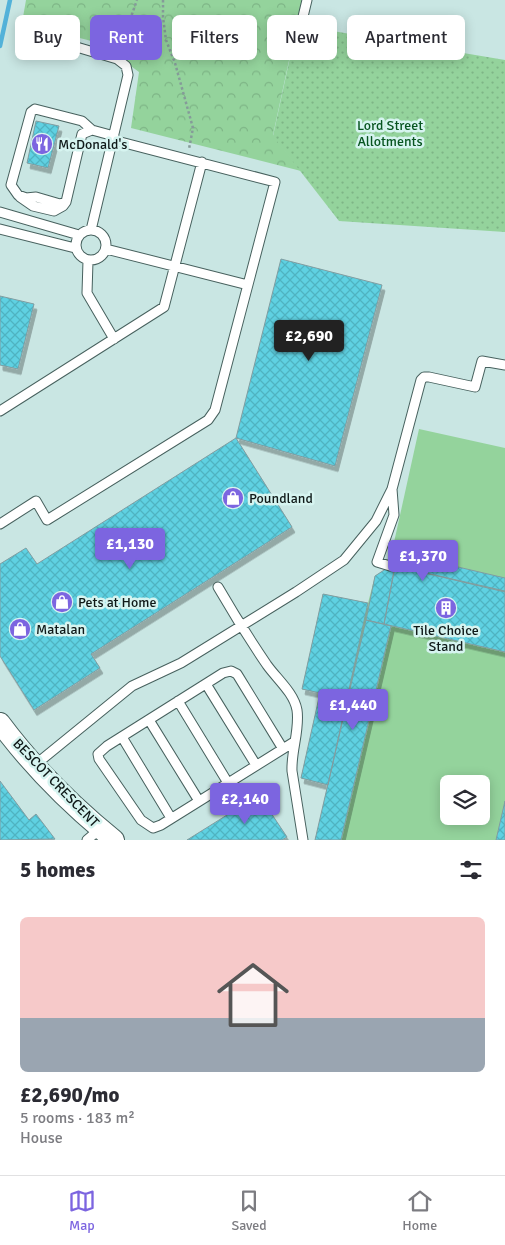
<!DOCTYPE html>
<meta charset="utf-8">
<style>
body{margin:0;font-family:Signika,sans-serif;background:#f2f2f3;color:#2b2b33;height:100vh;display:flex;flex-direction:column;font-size:19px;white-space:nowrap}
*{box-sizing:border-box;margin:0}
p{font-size:16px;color:#7c7c81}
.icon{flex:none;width:28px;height:28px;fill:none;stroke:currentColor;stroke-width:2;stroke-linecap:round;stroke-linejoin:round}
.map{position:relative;height:840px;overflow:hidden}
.side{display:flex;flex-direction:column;background:#fff;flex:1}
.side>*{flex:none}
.hud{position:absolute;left:15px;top:15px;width:475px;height:45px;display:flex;gap:10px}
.fabs{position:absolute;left:440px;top:775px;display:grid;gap:10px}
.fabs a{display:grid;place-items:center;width:50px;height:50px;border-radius:8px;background:#fff;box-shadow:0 2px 12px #0003;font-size:25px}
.price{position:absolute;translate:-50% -42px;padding:0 11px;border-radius:5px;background:#7c65e0;color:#fff;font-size:16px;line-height:32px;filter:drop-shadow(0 1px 2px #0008)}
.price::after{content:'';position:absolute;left:50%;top:30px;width:15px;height:11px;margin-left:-8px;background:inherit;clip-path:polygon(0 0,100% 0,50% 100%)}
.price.current{background:#222;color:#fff}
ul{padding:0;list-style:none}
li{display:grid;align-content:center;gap:10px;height:265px;padding:0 20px}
li span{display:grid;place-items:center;height:155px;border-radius:8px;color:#555}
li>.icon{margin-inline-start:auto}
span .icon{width:90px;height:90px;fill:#fffc;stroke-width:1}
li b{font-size:21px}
h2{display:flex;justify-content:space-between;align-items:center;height:60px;padding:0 20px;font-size:21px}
.pill{padding:0 18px;border-radius:8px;background:#fff;box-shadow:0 2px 12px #0003;font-size:18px;line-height:45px}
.pill.current{background:#7c65e0;color:#fff}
.menu{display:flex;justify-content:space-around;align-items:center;height:70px;border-top:1px solid #e1e1e2;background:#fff;font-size:14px;color:#7c7c81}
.menu a{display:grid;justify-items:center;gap:2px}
.menu .current{color:#7c65e0}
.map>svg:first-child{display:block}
.grass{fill:#94d39c;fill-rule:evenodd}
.park{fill:url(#park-crowns)}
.garden{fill:url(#garden-dots)}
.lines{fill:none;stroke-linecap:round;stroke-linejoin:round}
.stream{stroke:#52b2d9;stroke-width:4.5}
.building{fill:url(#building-cross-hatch);stroke:#819da1;filter:url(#shadow)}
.service-casing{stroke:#47615e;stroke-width:11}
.tertiary-casing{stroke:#47615e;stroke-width:22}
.path{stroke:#859b99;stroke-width:2.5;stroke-dasharray:2.5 2.5;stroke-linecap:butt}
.service{stroke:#fff;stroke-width:9}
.tertiary{stroke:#fff;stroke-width:20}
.labels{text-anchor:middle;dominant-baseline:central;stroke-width:5;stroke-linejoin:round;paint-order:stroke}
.park-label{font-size:14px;fill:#085520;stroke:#d6f4f0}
.poi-label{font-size:14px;fill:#0f1918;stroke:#d6f4f0;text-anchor:start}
.street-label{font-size:14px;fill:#0f1918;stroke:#d6f4f0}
</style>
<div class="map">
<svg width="505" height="840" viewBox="0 0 505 840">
<defs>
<pattern id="park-crowns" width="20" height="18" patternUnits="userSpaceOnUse" patternTransform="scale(1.25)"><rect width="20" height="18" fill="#94d39c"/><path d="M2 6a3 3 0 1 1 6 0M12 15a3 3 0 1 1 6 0" fill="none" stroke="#7eb586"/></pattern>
<pattern id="garden-dots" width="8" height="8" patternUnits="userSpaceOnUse" patternTransform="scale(1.25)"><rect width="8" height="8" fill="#94d39c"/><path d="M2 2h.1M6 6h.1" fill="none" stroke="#7eb586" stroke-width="1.8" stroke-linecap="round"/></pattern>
<pattern id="building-cross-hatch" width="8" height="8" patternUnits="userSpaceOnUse" patternTransform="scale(1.25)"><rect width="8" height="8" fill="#5ed1e2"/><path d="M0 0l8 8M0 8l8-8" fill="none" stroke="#50b3c1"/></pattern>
<filter id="shadow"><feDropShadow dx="3" dy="5.5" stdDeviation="0" flood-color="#0004"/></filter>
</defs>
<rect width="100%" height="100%" fill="#c9e6e3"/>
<path class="grass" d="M419 429 505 448V840H315L328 785 301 778 320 693 302 689 323 594 368 603 375 576 403 558 391 556ZM449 784H481V816H449Z"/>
<path class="park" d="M26 0H302L273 135 301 171 131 128 139 72 99 43 22 23Z"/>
<path class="garden" d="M297 25 505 60V232L339 221 273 136Z"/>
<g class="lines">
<path class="stream" d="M0 46 10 0"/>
</g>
<path class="building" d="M36 121 59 126 48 168 27 163Z
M281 259 382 285 335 466 236 438Z
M0 296 34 304 18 369 0 365Z
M236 438 292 527 91 654 100 668 34 710 0 656V564L26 548 37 564Z
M407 555 505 578V591L395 566 384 624 366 620 375 576Z
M395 566 505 592V652L384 624Z
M323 594 368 603 328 785 301 778 320 693 302 689Z
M366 620 391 626 341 840H315Z
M0 781 29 820 36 814 55 839 0 840Z
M259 795 287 837 282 840H187Z
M505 801V840H496Z"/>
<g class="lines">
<g class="service-casing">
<path id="service" d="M301 25 307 0
M63 43 117 59 126 66 128 75 91 230
M92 130 82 134 66 202 60 204 36 197 26 198 18 195 11 185 31 112 35 109 82 121 92 130 114 136
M20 197 33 206 54 211 63 206 66 202
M0 212 79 235
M0 229 75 248
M76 245a15 15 0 1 1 30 0a15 15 0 1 1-30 0Z
M106 249 248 285
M88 261 87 293 114 339
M0 411 164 307 202 162
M0 524 36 501 47 520 208 420 215 410 275 182 113 140
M390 566 377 562 394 515 392 489
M218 587C233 613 250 640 267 665 277 679 294 693 297 710 300 730 291 751 292 771L303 840
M206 684 256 765
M178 701 228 783
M149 720 199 801
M122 737 171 818
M283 749 237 674 231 671 223 673 107 746 98 754 99 759 141 820 153 828 161 825 294 742
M35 765 132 686 181 663 296 592 344 560 376 521 392 489 421 380 424 377H429L475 387 482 361 505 365
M87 840 100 829"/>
</g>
<g class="tertiary-casing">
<path id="tertiary" d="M0 723C32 766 72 806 114 840"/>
</g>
<path class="path" d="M163 0V17L166 40 175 63 193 128 189 149
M120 48 137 0"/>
<use href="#service" class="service"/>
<use href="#tertiary" class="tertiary"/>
</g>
<defs>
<g id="restaurant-disc" transform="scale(1.125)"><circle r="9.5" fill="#7c65e0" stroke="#d6f4f0"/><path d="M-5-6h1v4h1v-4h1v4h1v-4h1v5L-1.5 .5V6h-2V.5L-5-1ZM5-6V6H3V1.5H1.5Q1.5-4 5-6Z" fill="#fff"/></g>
<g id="shop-disc" transform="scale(1.125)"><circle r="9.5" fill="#7c65e0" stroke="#d6f4f0"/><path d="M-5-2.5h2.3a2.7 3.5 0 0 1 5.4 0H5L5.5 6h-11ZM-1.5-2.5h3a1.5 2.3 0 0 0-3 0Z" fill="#fff"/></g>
<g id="building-disc" transform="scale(1.125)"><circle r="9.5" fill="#7c65e0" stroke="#d6f4f0"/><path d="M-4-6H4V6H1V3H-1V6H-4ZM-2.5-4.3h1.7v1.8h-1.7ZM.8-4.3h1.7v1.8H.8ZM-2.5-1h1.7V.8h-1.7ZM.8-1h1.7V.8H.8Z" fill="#fff"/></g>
</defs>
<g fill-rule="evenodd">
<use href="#restaurant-disc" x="42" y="144"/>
<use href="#shop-disc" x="233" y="498"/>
<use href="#shop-disc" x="62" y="602"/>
<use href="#building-disc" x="446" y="608"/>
<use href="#shop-disc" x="20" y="629"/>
</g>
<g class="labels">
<g class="park-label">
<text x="390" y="125">Lord Street<tspan x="390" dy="16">Allotments</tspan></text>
</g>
<g class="poi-label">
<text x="58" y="144">McDonald's</text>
<text x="249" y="498">Poundland</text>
<text x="78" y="602">Pets at Home</text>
<text x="36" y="629">Matalan</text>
<text x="446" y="630" text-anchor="middle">Tile Choice<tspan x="446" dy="16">Stand</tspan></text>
</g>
<g class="street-label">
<text transform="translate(56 783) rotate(46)">BESCOT CRESCENT</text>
</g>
</g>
</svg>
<div class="fabs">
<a><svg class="icon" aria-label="layers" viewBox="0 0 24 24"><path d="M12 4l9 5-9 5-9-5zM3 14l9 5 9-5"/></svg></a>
</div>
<b class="price current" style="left:309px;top:362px">£2,690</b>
<b class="price" style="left:130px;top:570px">£1,130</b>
<b class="price" style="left:423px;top:582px">£1,370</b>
<b class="price" style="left:353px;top:731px">£1,440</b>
<b class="price" style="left:245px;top:825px">£2,140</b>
<div class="hud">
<a class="pill">Buy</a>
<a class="pill current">Rent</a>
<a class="pill">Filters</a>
<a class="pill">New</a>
<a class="pill">Apartment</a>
</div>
</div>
<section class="side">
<h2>5 homes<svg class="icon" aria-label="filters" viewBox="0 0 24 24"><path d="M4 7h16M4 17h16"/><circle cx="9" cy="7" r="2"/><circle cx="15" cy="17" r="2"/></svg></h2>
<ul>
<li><span style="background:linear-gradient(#f6c9c9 65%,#9aa5b1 0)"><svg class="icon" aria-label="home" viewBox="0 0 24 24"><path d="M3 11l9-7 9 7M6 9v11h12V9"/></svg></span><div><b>£2,690/mo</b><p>5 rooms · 183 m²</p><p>House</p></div></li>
</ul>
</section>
<nav class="menu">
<a class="current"><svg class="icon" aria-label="map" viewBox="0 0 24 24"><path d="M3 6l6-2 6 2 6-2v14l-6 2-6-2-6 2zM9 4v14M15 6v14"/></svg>Map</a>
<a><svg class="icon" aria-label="saved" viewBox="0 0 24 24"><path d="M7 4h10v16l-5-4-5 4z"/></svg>Saved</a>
<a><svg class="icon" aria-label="home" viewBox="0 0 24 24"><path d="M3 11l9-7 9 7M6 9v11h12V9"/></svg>Home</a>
</nav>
